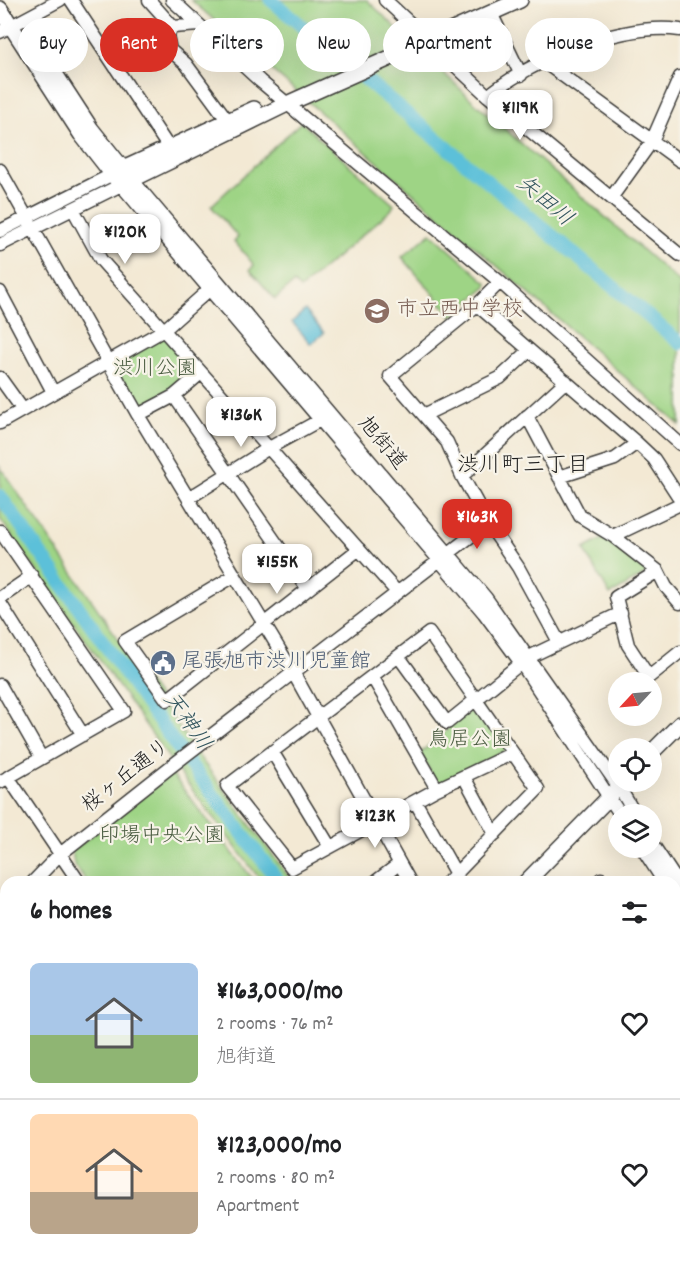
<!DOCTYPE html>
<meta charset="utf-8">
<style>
body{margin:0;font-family:Dekko,"Klee One",sans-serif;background:#f2f2f2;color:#202124;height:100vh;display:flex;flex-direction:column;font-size:22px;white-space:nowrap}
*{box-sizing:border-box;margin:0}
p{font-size:20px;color:#757577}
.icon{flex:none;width:33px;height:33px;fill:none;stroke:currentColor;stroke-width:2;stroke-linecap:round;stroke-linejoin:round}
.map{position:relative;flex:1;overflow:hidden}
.side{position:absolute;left:0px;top:876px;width:681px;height:386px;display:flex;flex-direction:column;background:#fff;border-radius:18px 18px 0 0;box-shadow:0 6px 24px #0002}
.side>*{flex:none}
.banner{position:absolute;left:18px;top:18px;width:645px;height:54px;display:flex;gap:12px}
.needle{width:39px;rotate:244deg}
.fabs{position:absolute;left:608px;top:672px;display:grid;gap:12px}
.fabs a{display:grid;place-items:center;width:54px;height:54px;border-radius:50%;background:#fff;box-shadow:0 6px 24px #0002;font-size:30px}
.price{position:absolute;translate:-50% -51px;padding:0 14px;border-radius:12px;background:#fff;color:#222;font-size:20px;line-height:39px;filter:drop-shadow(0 2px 3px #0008)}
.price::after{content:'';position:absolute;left:50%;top:36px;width:18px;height:14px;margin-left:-9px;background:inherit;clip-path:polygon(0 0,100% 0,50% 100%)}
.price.active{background:#d93025;color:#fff}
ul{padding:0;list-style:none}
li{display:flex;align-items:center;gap:18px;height:150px;padding:0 30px}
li+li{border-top:2px solid #e0e0e0}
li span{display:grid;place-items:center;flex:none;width:168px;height:120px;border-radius:9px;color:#555}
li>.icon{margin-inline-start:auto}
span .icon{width:72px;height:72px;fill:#fffc;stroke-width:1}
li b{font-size:26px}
h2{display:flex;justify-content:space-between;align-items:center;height:72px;padding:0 30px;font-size:26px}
.chip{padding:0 21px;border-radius:27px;background:#fff;box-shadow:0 6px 24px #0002;font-size:21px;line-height:54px}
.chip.active{background:#d93025;color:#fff}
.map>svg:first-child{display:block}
.green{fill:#9ed485;stroke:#5d7850;stroke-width:1.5}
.water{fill:#5bc0d9;stroke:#3c6e7a;stroke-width:1.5}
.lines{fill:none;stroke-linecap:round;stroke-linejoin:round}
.river{stroke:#5bc0d9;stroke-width:14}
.minor-casing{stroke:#3c3b38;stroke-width:15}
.major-casing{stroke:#3c3b38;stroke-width:18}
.minor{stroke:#fff;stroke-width:12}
.major{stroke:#fff;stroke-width:15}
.labels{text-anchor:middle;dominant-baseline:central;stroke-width:4.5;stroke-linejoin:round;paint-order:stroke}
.education-label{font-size:21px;fill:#785e54;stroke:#f7f3e8;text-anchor:start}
.park-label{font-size:21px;fill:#4a5c41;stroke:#f7f3e8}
.street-label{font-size:21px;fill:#1c1c1c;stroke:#f7f3e8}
.service-label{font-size:21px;fill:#4e5e75;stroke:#f7f3e8;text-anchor:start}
.water-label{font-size:22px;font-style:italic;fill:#32555e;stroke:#f7f3e8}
.neighbourhood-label{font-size:22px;fill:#1c1c1c;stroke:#f7f3e8}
</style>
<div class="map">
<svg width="680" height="1261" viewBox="0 0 680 1261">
<rect width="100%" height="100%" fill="#f7f3e8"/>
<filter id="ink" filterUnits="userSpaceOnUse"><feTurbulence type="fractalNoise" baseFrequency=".0167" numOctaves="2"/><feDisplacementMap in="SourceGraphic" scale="12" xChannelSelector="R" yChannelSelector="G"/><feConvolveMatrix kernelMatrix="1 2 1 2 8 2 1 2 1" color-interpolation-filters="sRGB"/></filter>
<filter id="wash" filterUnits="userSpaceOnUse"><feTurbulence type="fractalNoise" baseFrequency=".008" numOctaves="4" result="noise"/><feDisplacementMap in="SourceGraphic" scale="24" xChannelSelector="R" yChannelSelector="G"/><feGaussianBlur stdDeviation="1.35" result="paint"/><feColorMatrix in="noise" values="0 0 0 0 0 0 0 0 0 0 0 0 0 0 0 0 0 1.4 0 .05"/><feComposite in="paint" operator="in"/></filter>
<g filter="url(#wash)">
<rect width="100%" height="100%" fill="#f3e9d4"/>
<path class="green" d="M191 0H367L473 101 680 283V425Z
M301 122 394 205 391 210 300 289 294 283 275 299 250 270 254 265 234 241 238 237 211 206Z
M431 233 487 283V287L452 316 402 257Z
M163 334 196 373 172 393 139 410 112 364Z
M0 467 198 755 293 882H262L178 771 0 519Z
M606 537 649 572 610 595 584 549Z
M478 703 507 750 437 785 420 753Z
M171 773 255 882H87L74 864 72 851Z
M548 1256H584L588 1261H552Z"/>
<path class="water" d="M305 310 324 333 311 344 292 322Z"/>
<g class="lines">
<path class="river" d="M271 0 680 343
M0 496 180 751 279 882
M562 1256 565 1261"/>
</g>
</g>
<g filter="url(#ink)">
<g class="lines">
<g class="minor-casing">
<path id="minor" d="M71 0 169 148
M149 0 173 27 199 25
M172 0 260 81 500 282 680 444
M385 0 488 96 680 255
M491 13 521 75
M173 27 167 35 170 50 186 64 228 121
M0 32 60 0
M544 62 680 161
M488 96C532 59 623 22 680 30
M0 170 138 415 293 672 410 882
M611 198 652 141 680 77
M73 209 101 260 396 591
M0 231 123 169 486 598 619 787 635 814
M0 245 121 185 484 613 521 663 620 814
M500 282 477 305 390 376 447 442 462 476 488 523 518 567 559 642
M0 292 53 392
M477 305 637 443 654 459 680 499
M0 378 23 410
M174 396 308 589
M138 415 174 396 201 373
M424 415 500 378 529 351
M527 416 580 516 613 536 658 571 666 587 680 603
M0 423 164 330 211 288
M462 476 566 381
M559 477 615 459 637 443
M189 498 269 448 322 419
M0 531 124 711 0 782
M613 536 680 504
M658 571 616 597 628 645 649 677 680 652
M234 576 125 641 167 700 359 549
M0 598 32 576
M0 603 83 735
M399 657 447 723 521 663
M529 657 621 613
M373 678 437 789
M0 685 41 757
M273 753 330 847
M8 777 79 882
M464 777 495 834
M415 801 456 874
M651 842 680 886
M642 848 664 882
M33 882 59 855 169 768 488 523
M375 882 399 864
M448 882 538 789 429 633 227 786 292 868 437 789 513 753
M598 882 601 879 602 882
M675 898 680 906
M0 916 6 909
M0 977 6 972
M675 993 680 1000
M0 1012 6 1021
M675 1013 680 1010
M0 1100 6 1106
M675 1136 680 1133
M214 1256 222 1261
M313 1256 316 1261
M365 1256 369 1261
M9 1261 10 1256
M252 1261 254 1256
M408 1261 416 1256
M487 1261 495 1256"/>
</g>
<g class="major-casing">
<path id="major" d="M0 9 81 134 121 185 289 103 520 0
M31 37 91 129 123 169 254 109
M651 753 680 724
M526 882 624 782
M0 1183 6 1189
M75 1256 81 1261
M154 1261 159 1256"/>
</g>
<use href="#minor" class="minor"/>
<use href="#major" class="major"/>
</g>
</g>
<defs>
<g id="school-disc" transform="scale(1.35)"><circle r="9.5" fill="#8d6e63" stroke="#f7f3e8"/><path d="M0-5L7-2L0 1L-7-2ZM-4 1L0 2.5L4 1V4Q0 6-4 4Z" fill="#fff"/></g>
<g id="civic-disc" transform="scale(1.35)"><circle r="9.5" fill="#5c6f8a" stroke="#f7f3e8"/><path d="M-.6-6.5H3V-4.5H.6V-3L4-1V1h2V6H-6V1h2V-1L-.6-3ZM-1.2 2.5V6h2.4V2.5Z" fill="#fff"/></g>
</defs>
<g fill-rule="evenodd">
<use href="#school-disc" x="377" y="311"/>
<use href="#civic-disc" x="163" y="663"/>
</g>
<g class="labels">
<g class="education-label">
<text x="397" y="311">市立西中学校</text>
</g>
<g class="park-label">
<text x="155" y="370">渋川公園</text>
<text x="470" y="741">鳥居公園</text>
<text x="162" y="837">印場中央公園</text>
</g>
<g class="street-label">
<text transform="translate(381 444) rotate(50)">旭街道</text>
<text transform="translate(127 777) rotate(-38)">桜ヶ丘通り</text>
</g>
<g class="service-label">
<text x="182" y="663">尾張旭市渋川児童館</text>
</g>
<g class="water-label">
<text transform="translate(544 202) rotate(40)">矢田川</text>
<text transform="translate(186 722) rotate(54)">天神川</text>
</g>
<g class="neighbourhood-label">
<text x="523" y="466">渋川町三丁目</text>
</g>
</g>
</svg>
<div class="fabs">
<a><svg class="needle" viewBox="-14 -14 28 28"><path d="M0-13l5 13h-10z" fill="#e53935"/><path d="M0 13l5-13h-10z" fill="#757577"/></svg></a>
<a><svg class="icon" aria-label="locate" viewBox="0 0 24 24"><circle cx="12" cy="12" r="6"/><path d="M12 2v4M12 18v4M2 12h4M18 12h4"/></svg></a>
<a><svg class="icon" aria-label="layers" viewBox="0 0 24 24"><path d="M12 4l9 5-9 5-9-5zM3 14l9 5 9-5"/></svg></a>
</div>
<b class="price" style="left:520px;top:141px">¥119K</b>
<b class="price" style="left:125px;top:265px">¥120K</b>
<b class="price" style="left:241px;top:448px">¥136K</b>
<b class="price active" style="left:477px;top:550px">¥163K</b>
<b class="price" style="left:277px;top:595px">¥155K</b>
<b class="price" style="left:375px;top:849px">¥123K</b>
<div class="banner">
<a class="chip">Buy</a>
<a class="chip active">Rent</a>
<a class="chip">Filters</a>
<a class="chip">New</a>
<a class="chip">Apartment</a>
<a class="chip">House</a>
</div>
<section class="side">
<h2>6 homes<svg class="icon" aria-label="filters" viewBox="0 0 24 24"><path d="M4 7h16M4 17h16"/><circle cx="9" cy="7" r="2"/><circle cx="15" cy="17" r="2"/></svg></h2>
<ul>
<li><span style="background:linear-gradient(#a9c7e8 60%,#8fb573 0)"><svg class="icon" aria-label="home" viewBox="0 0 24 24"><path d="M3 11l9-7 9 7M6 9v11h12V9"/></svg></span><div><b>¥163,000/mo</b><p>2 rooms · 76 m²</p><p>旭街道</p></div><svg class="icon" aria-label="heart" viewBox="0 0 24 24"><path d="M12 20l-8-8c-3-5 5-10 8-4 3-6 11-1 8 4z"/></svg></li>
<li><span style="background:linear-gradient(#ffd9b3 65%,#b9a48a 0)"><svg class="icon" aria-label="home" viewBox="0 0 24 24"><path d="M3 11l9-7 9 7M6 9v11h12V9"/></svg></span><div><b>¥123,000/mo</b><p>2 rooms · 80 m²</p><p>Apartment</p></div><svg class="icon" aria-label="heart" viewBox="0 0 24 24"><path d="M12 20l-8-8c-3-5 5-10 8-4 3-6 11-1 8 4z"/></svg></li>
</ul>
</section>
</div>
